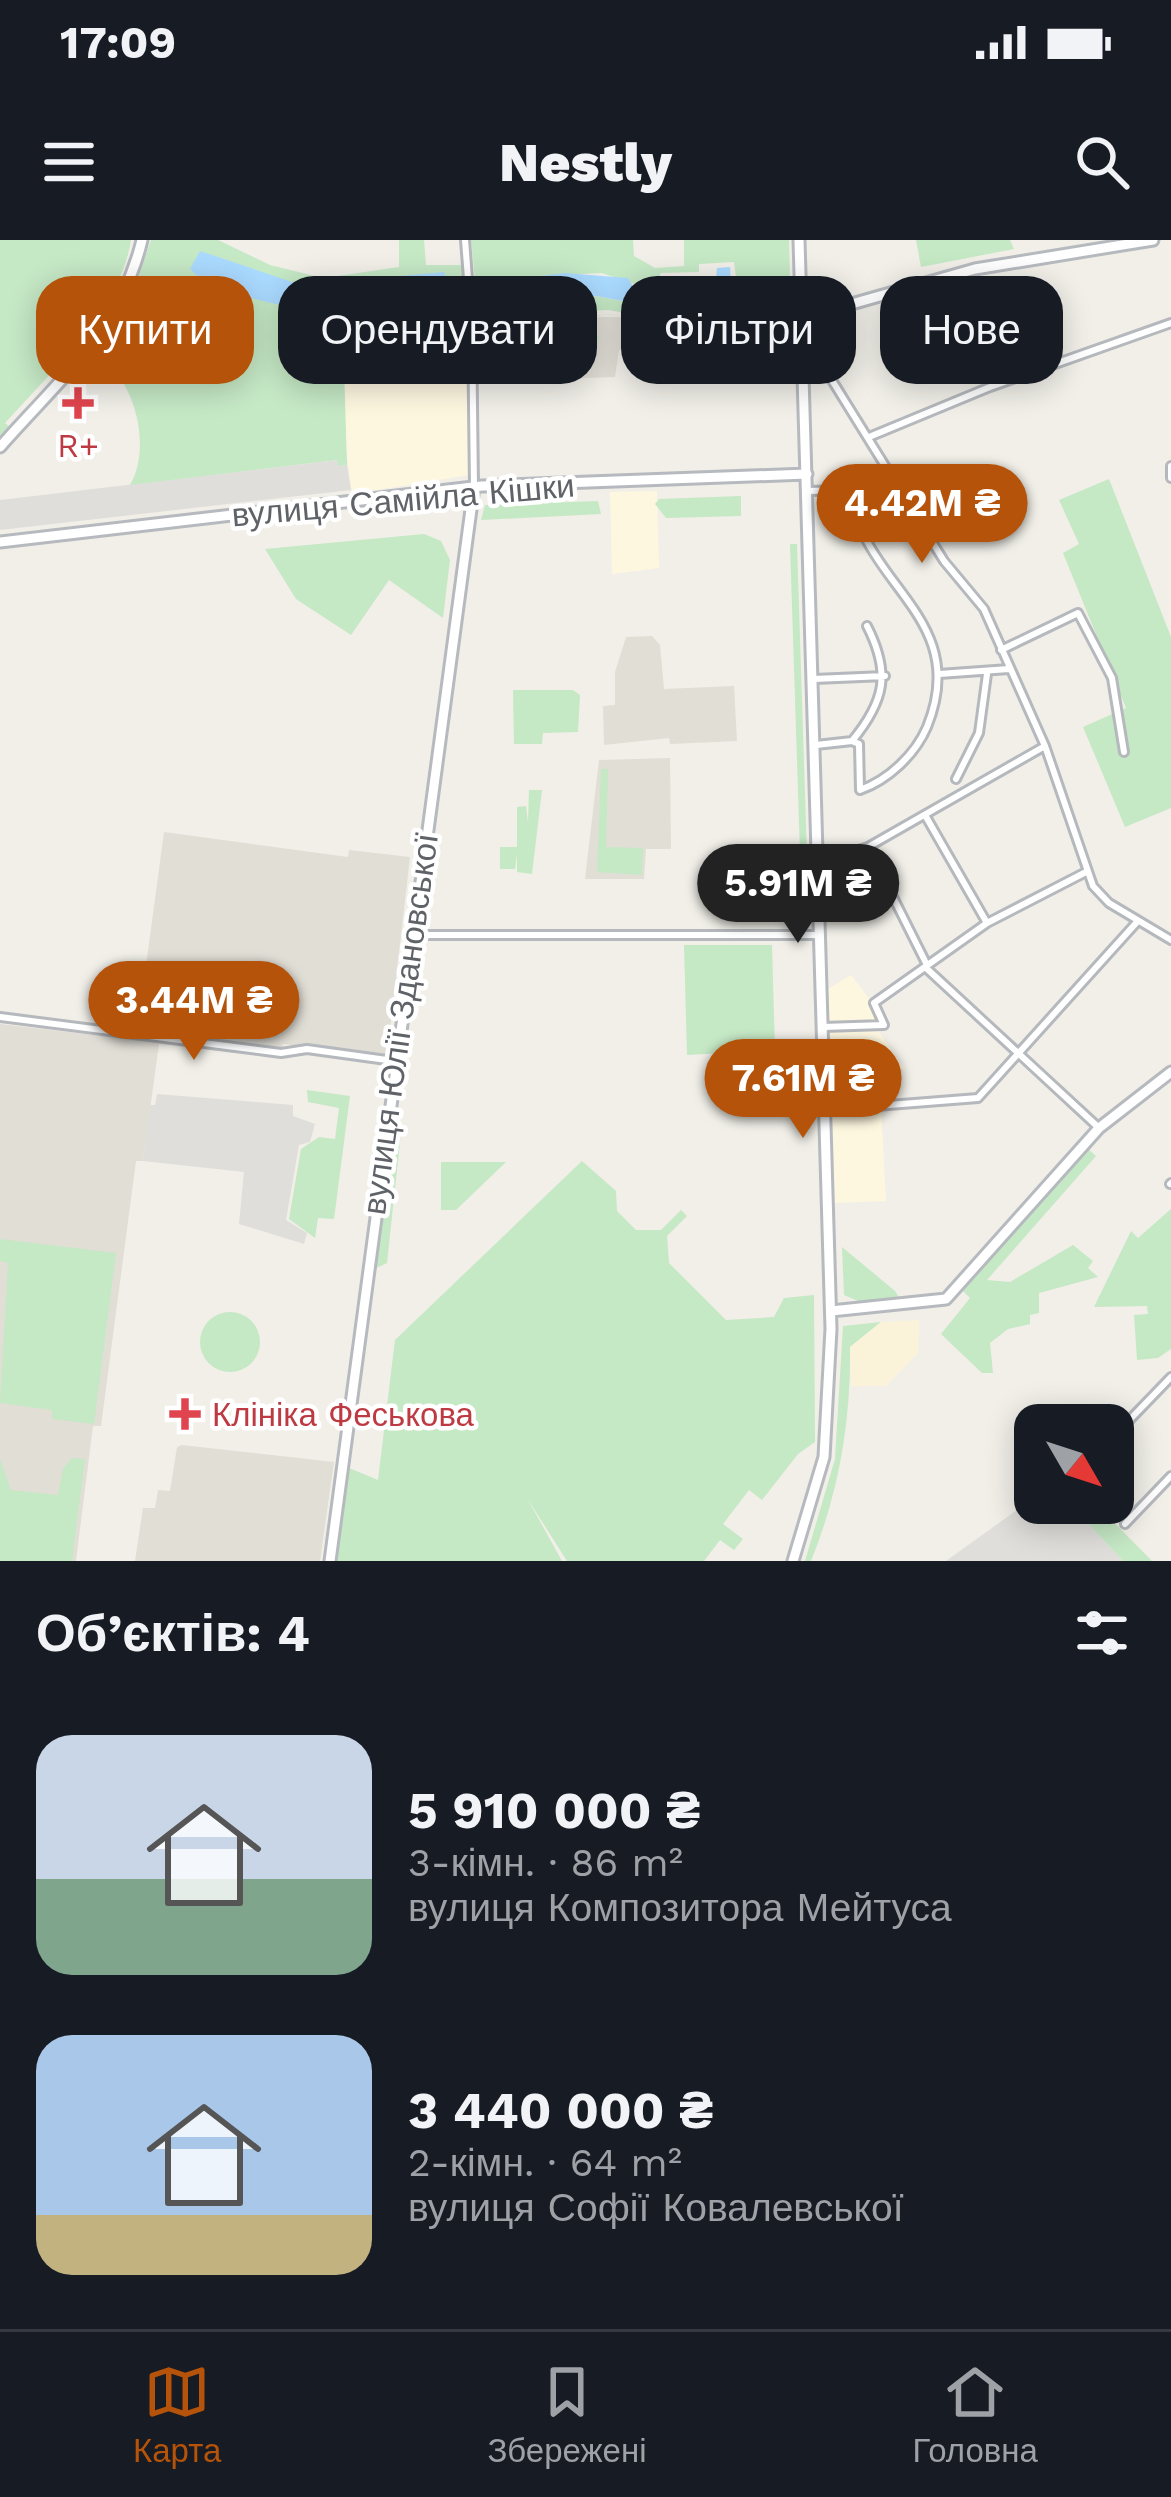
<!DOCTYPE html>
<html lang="uk">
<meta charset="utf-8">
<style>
body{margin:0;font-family:"Work Sans",sans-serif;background:#20242c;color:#f1f3f6;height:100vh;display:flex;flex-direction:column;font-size:45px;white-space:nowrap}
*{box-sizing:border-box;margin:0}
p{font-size:39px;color:#9ea1a6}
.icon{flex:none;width:66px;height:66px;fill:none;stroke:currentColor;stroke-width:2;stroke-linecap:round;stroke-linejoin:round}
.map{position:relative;height:1321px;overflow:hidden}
.drawer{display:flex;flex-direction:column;background:#171b24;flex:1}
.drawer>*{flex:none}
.top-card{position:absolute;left:36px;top:36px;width:1101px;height:108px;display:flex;gap:24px}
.needle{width:78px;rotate:129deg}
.fabs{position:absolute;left:1014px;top:1164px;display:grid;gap:24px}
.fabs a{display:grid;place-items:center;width:120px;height:120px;border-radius:24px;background:#171b24;box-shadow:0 6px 30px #0003;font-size:60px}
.price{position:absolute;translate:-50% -102px;padding:0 27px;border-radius:42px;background:#b45309;color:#fff;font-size:39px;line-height:78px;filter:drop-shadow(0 3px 6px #0008)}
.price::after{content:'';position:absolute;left:50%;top:72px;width:36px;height:27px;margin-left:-18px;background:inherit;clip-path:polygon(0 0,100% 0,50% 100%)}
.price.on{background:#222;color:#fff}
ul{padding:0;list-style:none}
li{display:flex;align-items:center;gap:36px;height:300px;padding:0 36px}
li span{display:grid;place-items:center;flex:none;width:336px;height:240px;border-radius:36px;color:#555}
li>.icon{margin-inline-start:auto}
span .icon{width:144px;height:144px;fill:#fffc;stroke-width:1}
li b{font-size:51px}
h2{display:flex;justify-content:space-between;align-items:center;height:144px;padding:0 36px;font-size:51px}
.pill{padding:0 42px;border-radius:36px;background:#171b24;box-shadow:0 6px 30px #0003;font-size:42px;line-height:108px}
.pill.on{background:#b45309;color:#fff}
.status{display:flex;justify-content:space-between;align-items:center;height:84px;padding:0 60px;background:#171b24;direction:ltr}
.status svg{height:33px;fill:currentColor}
header{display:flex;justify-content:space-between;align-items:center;height:156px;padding:0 36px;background:#171b24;font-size:54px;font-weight:800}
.menu{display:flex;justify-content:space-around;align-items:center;height:168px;border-top:3px solid #363941;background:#171b24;font-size:33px;color:#9ea1a6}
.menu a{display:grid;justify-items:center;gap:6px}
.menu .on{color:#b45309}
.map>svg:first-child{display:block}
.commercial{fill:#fef7e0}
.industrial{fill:#e0deda}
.education{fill:#e1ded6}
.green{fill:#c5e8c5}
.sand{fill:#fbf3d9}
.water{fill:#aadaff}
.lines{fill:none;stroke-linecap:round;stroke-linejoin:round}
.street-casing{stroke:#b5b8bc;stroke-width:12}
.secondary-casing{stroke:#b6babf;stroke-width:15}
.street{stroke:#fff;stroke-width:6}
.secondary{stroke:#fff;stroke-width:9}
.health-dot{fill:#e0444e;stroke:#fff;stroke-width:4.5}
.labels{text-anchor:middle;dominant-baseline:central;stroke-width:9;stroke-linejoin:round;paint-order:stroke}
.health-label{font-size:33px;fill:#be3a42;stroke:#fff}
.street-label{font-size:33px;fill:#5f6368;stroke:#fff}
</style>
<div class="status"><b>17:09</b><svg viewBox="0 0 49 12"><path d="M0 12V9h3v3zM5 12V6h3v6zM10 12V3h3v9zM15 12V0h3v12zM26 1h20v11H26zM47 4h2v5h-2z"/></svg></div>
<header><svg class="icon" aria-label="menu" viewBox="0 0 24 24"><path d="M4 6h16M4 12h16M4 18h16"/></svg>Nestly<svg class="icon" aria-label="search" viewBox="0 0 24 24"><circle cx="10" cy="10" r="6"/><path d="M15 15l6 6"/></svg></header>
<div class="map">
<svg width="1171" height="1321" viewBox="0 0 1171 1321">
<rect width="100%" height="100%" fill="#f1efe8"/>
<path class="commercial" d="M472 109 469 235 352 254 344 193V127Z
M657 251 659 328 612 334 610 252Z
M851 735 871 761 879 792 905 829 829 836 828 749Z
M881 868 886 961 834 963 831 871Z"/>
<path class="industrial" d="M338 220 339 226 347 225 351 250 0 290V260Z
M157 854 293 865V876L315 884 310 902 299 905 286 980 307 993 304 1004 239 984 244 932 143 921 150 865H155Z
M1035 1257V1263H1069L1123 1321H946Z"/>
<path class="education" d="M589 77H632L672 94 683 105 689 132 645 136 640 109 619 110 615 137 559 139 557 104 571 84Z
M652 396 660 405 664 449 734 446 737 501 670 504 669 498 604 505 603 466 615 465V432L626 397Z
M670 518 671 609H646L644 639H585L599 520Z
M164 592 348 617 349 610 410 617 387 816 283 804 280 818 159 804 143 921H136L101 1186H93L76 1321H0V784L136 800Z
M182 1205 334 1222 320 1321H135L143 1268H155L158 1250 170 1251 177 1207Z"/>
<path class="green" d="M0 0H131C122 57 85 86 48 126L66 117 5 183 10 187 0 198Z
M151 0H218L270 25 323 38 399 27V0H424L426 25H465L470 86 400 94 402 114 344 127 347 225 338 226 337 220 130 245C153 206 134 134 94 114L129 64Z
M471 0H633L634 16 655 28 684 26V0H789L790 38 736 37 734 22 699 24V32L661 33 659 38H679L668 44 677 73 689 76 777 56 775 43H790V75L774 83 697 85 608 70 481 78 477 60 485 58 486 65 595 56 629 62 637 45 602 33 475 39Z
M916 0H1010L1014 9 921 27Z
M582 75C623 75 670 71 687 112 665 78 596 59 563 92L557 112 568 92 586 89 599 96 593 119 565 126 559 114 557 122C555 98 562 87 582 75Z
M1109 239 1171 397V568L1125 587 1083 487 1126 468 1063 313 1079 304 1059 260Z
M741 256V276L666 278 655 264 659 259Z
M598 261 601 274 481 280 485 265Z
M424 294 441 301 450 320 443 378 389 340 351 395 296 359 265 309Z
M790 304H797L809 681H798L802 675Z
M513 450H573L580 455 578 492 543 493 542 504H514Z
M601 529H608L606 607 643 608 642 635 597 632Z
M529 550H542L532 634 517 632V614L515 629H500V607H517V567L526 566 528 583Z
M684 705H772L775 810 687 815Z
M307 850 350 856 334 979 318 978 315 998 289 979 301 909 319 897 335 899 339 868 308 862Z
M393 882 402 883 387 1023 374 1029Z
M1087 908 1096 916 987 1040 1010 1042 1073 1005 1093 1021 1088 1028 1098 1037 1039 1053V1073L1030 1075V1084L1008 1089 990 1103 993 1133H982L941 1094 970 1058 962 1050Z
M582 921 616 951 617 971 636 990H661L681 970 687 976 667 996 669 1023 726 1080 774 1077 784 1058 814 1055 815 1202 798 1214 762 1260 749 1250 723 1284 743 1299 734 1310 720 1300 704 1321H567L527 1258 562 1321H337L349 1228 378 1240 395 1100Z
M441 922H506L456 970H441Z
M1171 969V1109L1158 1118 1137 1120 1134 1075 1148 1074 1147 1066 1094 1067 1131 991 1138 998Z
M0 999 116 1013 94 1184 52 1179V1170L0 1163 8 1023 0 1021Z
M842 1007 895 1051 900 1059 858 1061 844 1055Z
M200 1102a30 30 0 1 1 60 0a30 30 0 1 1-60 0Z
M881 1082 850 1107C851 1181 839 1252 811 1321H805L835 1219 843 1086Z
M72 1218 85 1219 72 1321H0V1219L11 1250 58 1255 63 1229Z
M1069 1263H1095L1152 1321H1123Z"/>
<path class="sand" d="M919 1080 918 1113 886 1146H851L850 1107 881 1082Z"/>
<path class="water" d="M200 11 301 45 444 32 454 62C441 71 424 69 408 70 334 74 261 72 195 34L190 29Z
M730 27 731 44 775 43 773 71 701 77 670 67 671 40 716 39 717 28Z
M565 33 628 38 637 53 629 62 596 56 486 65 491 42Z"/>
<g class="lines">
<g class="street-casing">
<path id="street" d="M465 0 471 77
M472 85 474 247
M803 128 825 129 944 321 984 369 1045 506 1093 646 1109 663 1171 700
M869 197 990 147 1171 83
M1171 226V238
M807 251 853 250C856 343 973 375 927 487 915 515 888 540 860 550L859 504 852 501
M1001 410 1078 373 1112 438 1124 512
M939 434 1009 429
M814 439 885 436
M816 505 852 501C885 461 891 433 867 386
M956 539 979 493 987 434
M925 575 987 683
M868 607 927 725
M818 623 868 607 1045 506
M416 695H820
M925 727 1098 887
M0 777 281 813 307 809 394 821
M823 787 884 785 874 763 987 683 1086 632
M825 870 978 858 1137 682
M1170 944 1171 943
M1113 1197 1171 1137
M1125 1284 1171 1236"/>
</g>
<g class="secondary-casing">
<path id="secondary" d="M802 78 975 29 1153 0
M0 207C58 141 121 89 142 0
M0 302 482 246 807 234
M831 1071 946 1059 1099 888 1171 832
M330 1321 474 247
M793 1321 824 1217 831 1089 799 0"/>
</g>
<use href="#street" class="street"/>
<use href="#secondary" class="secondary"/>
</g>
<g class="health-dot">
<path d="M72 145h12v12h12v12h-12v12h-12v-12h-12v-12h12z"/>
<path d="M179 1156h12v12h12v12h-12v12h-12v-12h-12v-12h12z"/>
</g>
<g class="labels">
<g class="health-label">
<text x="78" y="205">R+</text>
<text x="212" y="1174" text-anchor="start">Клініка Феськова</text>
</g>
<g class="street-label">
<text transform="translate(403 260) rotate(-5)">вулиця Самійла Кішки</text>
<text transform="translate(400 784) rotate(-82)">вулиця Юлії Здановської</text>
</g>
</g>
</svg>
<div class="fabs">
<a><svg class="needle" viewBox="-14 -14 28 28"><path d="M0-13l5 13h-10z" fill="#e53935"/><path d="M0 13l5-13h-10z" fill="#9ea1a6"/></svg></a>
</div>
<b class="price" style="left:922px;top:326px">4.42M ₴</b>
<b class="price on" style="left:798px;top:706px">5.91M ₴</b>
<b class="price" style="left:194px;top:823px">3.44M ₴</b>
<b class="price" style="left:803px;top:901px">7.61M ₴</b>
<div class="top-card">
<a class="pill on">Купити</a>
<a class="pill">Орендувати</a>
<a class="pill">Фільтри</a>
<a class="pill">Нове</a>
</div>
</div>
<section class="drawer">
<h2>Об’єктів: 4<svg class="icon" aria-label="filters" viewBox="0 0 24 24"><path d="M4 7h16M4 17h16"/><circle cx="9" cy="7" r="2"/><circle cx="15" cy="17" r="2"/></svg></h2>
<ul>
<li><span style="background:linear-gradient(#c9d6e8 60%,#7fa58c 0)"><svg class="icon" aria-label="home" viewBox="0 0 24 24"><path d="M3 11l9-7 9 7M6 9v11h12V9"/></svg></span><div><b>5 910 000 ₴</b><p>3-кімн. · 86 m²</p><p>вулиця Композитора Мейтуса</p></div></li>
<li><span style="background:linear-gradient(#a9c7e8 75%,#c2b280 0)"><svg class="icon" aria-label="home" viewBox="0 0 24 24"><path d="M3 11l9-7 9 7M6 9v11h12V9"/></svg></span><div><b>3 440 000 ₴</b><p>2-кімн. · 64 m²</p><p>вулиця Софії Ковалевської</p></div></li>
</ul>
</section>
<nav class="menu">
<a class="on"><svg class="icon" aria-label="map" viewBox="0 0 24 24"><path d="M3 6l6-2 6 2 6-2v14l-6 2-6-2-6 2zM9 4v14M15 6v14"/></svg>Карта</a>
<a><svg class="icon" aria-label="saved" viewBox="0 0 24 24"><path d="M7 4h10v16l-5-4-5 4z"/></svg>Збережені</a>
<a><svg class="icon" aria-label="home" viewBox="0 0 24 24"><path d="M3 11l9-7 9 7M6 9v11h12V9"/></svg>Головна</a>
</nav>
